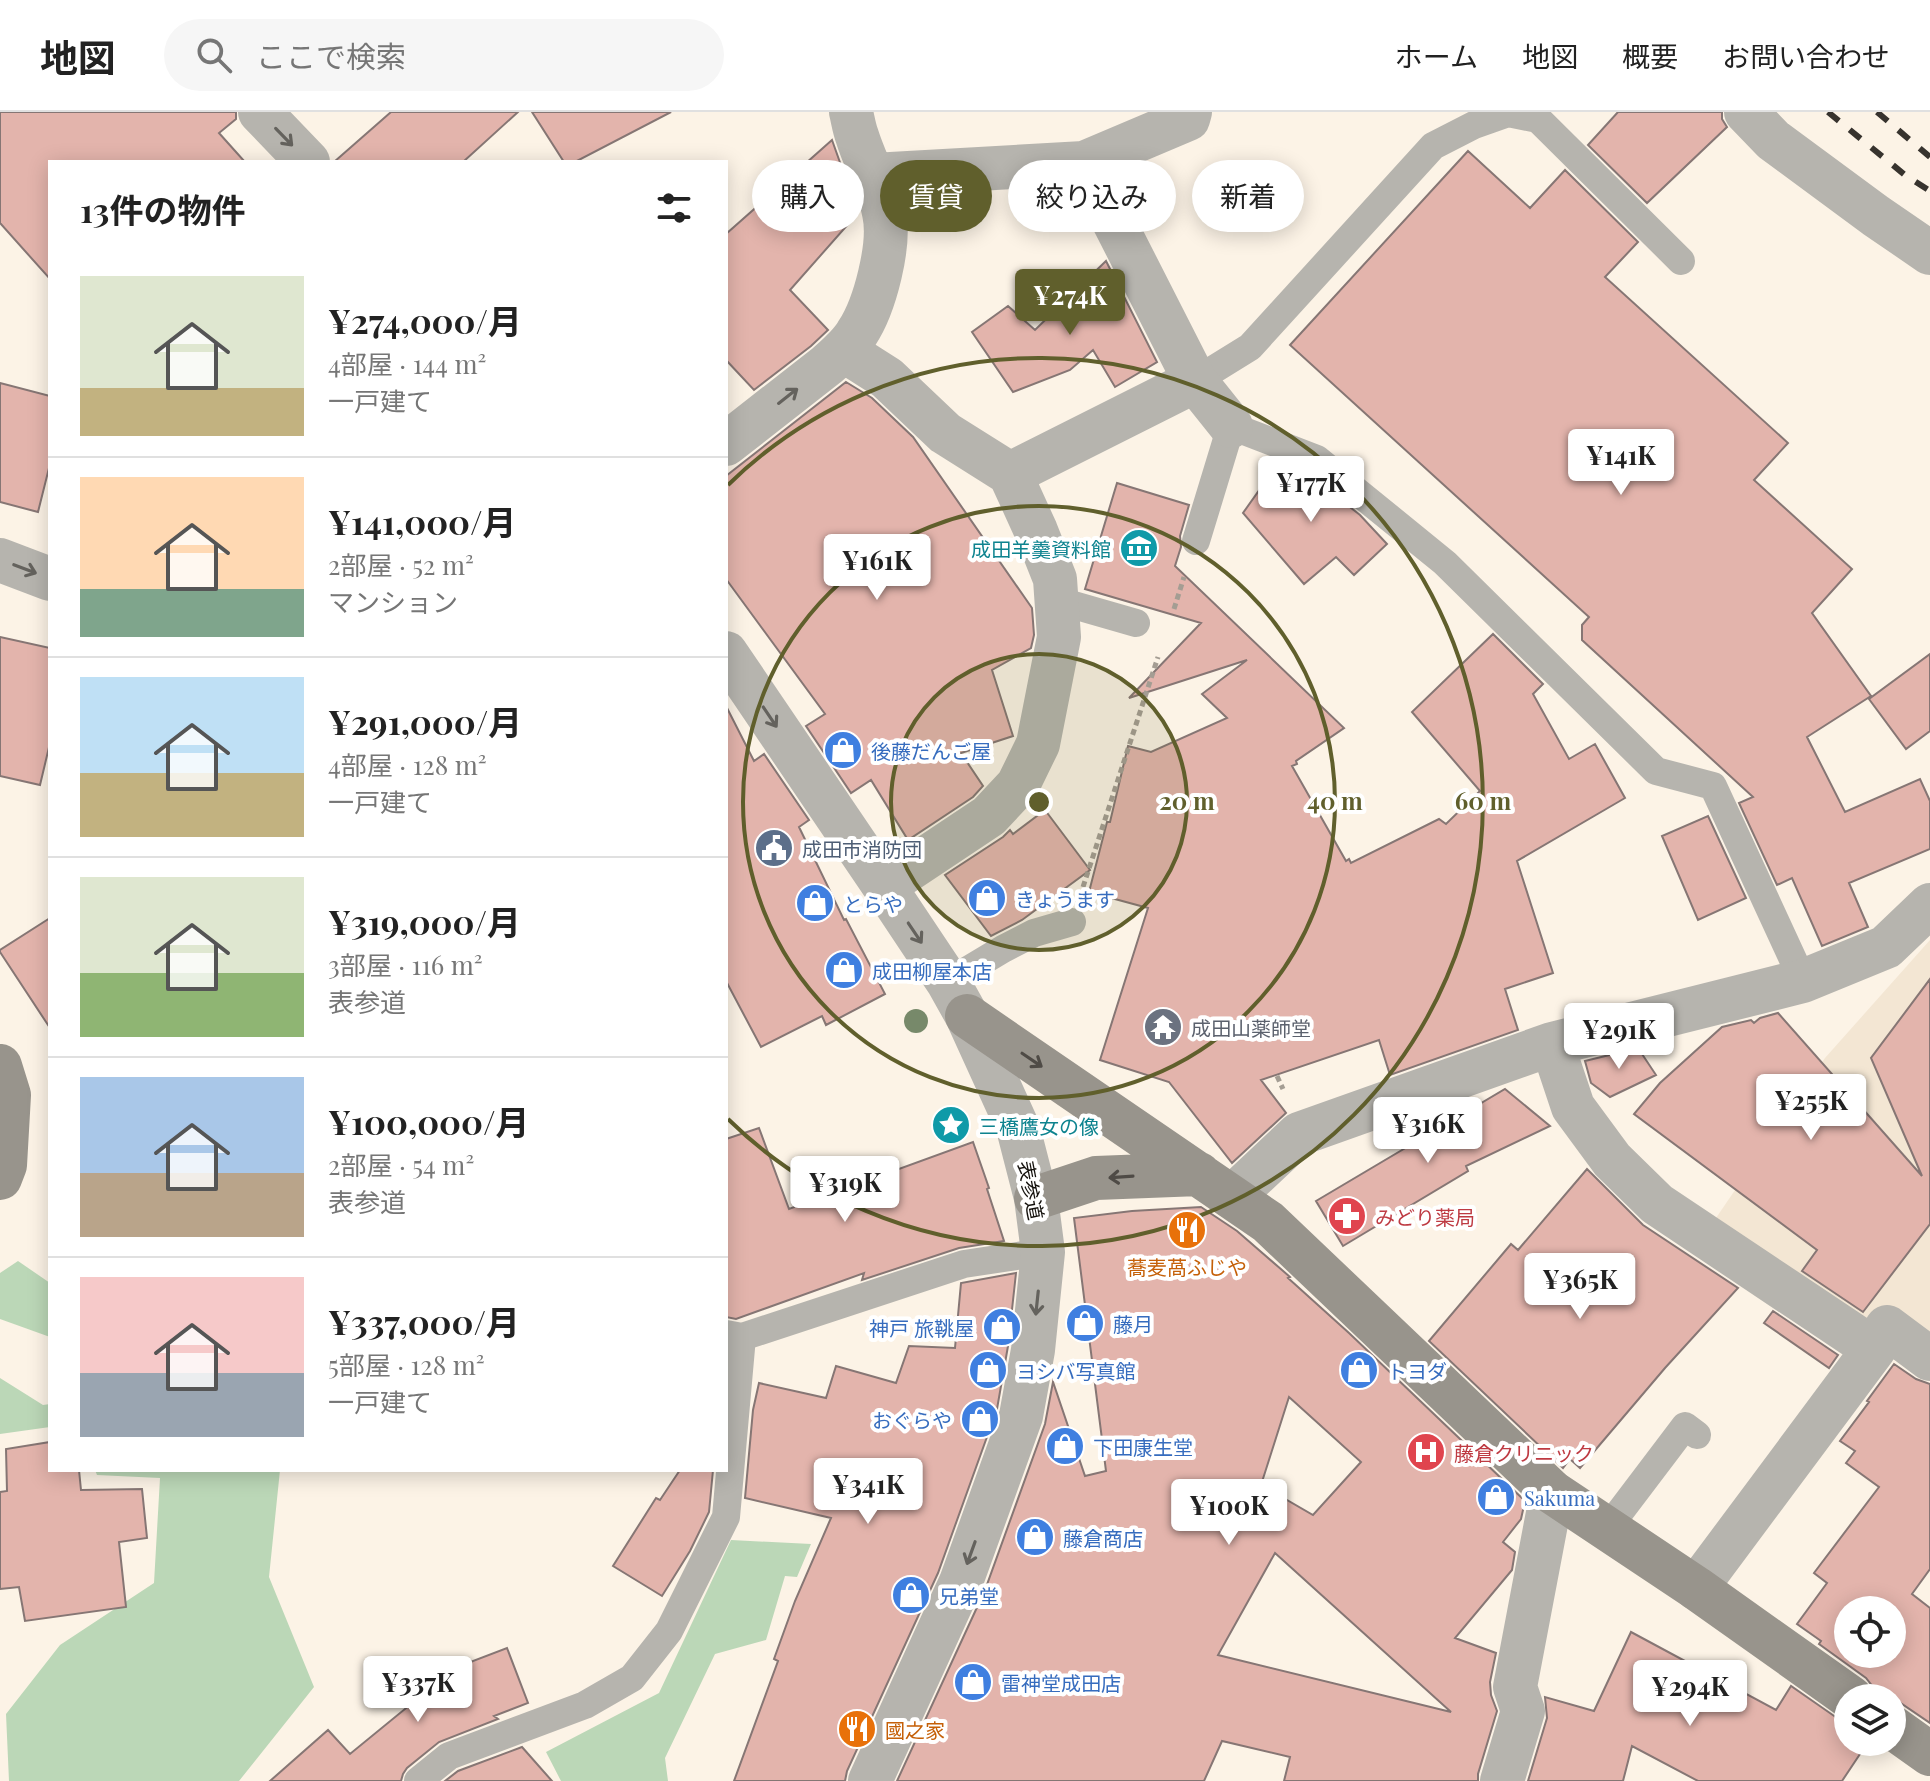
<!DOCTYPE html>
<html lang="ja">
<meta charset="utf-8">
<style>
body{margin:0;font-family:"Playfair Display","Noto Sans JP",serif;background:#f6f6f6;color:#222;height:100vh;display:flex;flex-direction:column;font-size:30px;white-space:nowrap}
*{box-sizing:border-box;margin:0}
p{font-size:26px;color:#767676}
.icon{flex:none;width:44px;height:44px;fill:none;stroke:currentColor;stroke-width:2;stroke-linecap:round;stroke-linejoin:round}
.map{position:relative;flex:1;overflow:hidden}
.panel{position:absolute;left:48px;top:48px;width:680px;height:1312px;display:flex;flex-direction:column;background:#fff;border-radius:0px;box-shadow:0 4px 20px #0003}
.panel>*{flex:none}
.hud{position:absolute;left:752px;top:48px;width:760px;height:72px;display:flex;gap:16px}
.fabs{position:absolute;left:1834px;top:1484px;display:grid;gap:16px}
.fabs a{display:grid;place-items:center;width:72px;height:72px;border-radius:50%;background:#fff;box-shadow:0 4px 20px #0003;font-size:40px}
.price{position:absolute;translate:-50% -68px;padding:0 18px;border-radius:8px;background:#fff;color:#222;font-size:26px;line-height:52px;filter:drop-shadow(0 2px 4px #0008)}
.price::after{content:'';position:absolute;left:50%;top:48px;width:24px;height:18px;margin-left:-12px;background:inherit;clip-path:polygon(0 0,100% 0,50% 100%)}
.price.selected{background:#605f2c;color:#fff}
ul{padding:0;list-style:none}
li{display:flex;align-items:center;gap:24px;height:200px;padding:0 32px}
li+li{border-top:2px solid #e0e0e0}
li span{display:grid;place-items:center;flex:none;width:224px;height:160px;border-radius:0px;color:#555}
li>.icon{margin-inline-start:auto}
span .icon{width:96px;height:96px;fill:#fffc;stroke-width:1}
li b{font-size:34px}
h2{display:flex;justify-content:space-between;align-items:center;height:96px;padding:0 32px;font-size:34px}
.tag{padding:0 28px;border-radius:36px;background:#fff;box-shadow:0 4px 20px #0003;font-size:28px;line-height:72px}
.tag.selected{background:#605f2c;color:#fff}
header{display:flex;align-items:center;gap:48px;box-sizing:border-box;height:112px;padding:0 40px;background:#fff;border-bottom:2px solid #e0e0e0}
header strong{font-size:38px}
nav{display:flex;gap:44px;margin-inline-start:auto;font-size:28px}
.search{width:560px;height:72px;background:#f6f6f6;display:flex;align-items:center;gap:20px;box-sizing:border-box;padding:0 28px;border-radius:44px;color:#767676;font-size:30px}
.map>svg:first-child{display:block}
.built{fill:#f3e6d3}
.green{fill:#bbd7b7}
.building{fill:#e3b4ac;stroke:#867674;stroke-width:2;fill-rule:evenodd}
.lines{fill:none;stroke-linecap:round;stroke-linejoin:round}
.path{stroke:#a49d93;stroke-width:5;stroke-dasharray:6 4;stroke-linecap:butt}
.lane{stroke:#b6b4ae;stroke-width:28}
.street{stroke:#b6b4ae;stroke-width:44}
.secondary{stroke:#98948c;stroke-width:44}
.rail{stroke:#37332e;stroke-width:6;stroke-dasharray:14 14;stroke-linecap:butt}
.tree{fill:#77896a}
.oneway{stroke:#64625d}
.oneway2{stroke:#4f4b46}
.ring{fill:none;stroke:#605f2c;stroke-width:4}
.labels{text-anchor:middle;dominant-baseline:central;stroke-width:8;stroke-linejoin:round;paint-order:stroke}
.culture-label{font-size:20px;fill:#0d838f;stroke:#fff;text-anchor:end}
.shop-label{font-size:20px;fill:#366cbe;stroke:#fff;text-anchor:start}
.service-label{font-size:20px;fill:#4e5e75;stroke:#fff;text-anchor:start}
.worship-label{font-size:20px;fill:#5b616d;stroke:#fff;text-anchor:start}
.street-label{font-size:20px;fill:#13100c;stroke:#fff}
.health-label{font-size:20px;fill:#be3a42;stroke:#fff;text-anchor:start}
.food-label{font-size:20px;fill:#c56008;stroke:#fff}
.centre{fill:#605f2c;stroke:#fff;stroke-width:4}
.ring-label{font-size:24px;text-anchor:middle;font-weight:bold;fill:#605f2c;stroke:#fff;stroke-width:8;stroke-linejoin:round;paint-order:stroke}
</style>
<header>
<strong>地図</strong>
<div class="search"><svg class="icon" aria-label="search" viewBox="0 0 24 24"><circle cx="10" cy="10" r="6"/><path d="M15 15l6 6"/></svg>ここで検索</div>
<nav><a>ホーム</a><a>地図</a><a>概要</a><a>お問い合わせ</a></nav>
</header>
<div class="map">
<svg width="1930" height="1669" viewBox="0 0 1930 1669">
<rect width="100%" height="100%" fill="#fcf3e6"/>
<path class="built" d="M1930 828V1252L1716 1106 1825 946Z"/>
<path class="green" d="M18 1149 50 1171V1225L0 1207V1161Z
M0 1266 43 1293 50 1292V1315L0 1322Z
M95 1358H280L269 1465 314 1575 239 1669H9L6 1602 60 1533 154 1471 160 1366 97 1363Z
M731 1428 811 1432 797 1465 785 1464 766 1528 715 1542 665 1646 668 1669H561L546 1640 659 1581Z"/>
<path class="building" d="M0 0H236V7L219 21 245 50H50V167L0 111Z
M391 0H518L463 50H334Z
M532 0H671L575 50H564Z
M1618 0H1722V7L1727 15 1647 91 1588 33Z
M832 28 858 101 790 178 828 218 811 234 754 278 726 248V122Z
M1468 39 1530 96 1565 58 1638 130 1605 165 1788 331 1754 368 1852 457 1812 501 1871 584 1807 625 1845 700 1920 667 1930 689V737L1849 771 1868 815 1822 834 1792 766 1777 773 1739 691 1753 685 1582 528V513L1589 505 1290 233Z
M1106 149 1157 250 1115 275 1093 238 1070 258 1013 280 972 220 1008 194 1035 218Z
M846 270 872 286 913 325 1032 496 1034 523 1031 536 992 558 1013 624 961 641 983 674 973 685 908 728 871 668 851 681 806 614 825 602 726 467V364Z
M0 271 50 284V352L38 400 0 390Z
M1279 350 1308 362 1360 403 1387 432 1354 463 1336 445 1304 472 1243 401Z
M1117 371 1189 393 1180 424 1181 435 1175 454 1344 616 1296 649 1297 652 1292 654 1346 749 1349 747 1351 751 1439 707 1446 712 1480 679 1412 600 1493 522 1543 572 1533 582 1569 647 1595 632 1625 686 1517 749 1553 861 1505 877 1518 918 1390 963 1379 928 1261 968 1286 1001 1232 1051 1169 970 1100 948 1148 796 1089 780 1107 710H1110L1128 634 1151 640 1227 606 1202 582 1247 548 1129 586 1201 511 1085 477Z
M0 525 50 536V631L40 673 0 664Z
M1930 542V619L1906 637 1869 587Z
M726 594 754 649 764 642 809 708 799 715 844 808 846 807 885 882 826 913 822 904 761 935 726 869Z
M1045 698 1090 758 1022 808 991 824 945 763 1003 725 1010 718 1013 722Z
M1708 704 1746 786 1698 808 1662 724Z
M50 806V916L0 840V838Z
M1930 867V1112L1863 1200 1802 1159 1817 1138 1634 1002 1660 971 1722 915 1751 908 1754 911 1760 906 1778 901 1922 1064 1871 946Z
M1638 936 1656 963 1610 985 1591 971 1585 949Z
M1505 977 1550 1014 1466 1054 1468 1059 1343 1134 1316 1089Z
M759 1016 789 1097 973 1030 989 1076 987 1077 1004 1129 959 1136 862 1168 864 1161 736 1207 726 1205V1027Z
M1587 1057 1643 1113 1738 1176 1665 1256 1580 1356 1570 1347 1563 1356 1429 1229 1511 1132 1518 1138Z
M1201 1095 1237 1119 1282 1158 1290 1165 1288 1166 1349 1221 1525 1389 1521 1407 1503 1430 1515 1440 1512 1458 1455 1526 1496 1541 1490 1570 1491 1583 1497 1599 1478 1662V1669H1284L1290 1645 1222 1629 1204 1669H897L985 1478 1045 1312 1053 1270 1085 1364 1106 1359 1074 1106 1132 1099ZM1289 1285 1361 1350 1313 1403 1261 1373ZM1275 1441 1451 1600 1218 1543Z
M1016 1161 1008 1234 997 1297 938 1461 847 1659 845 1669H734L778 1549 774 1547 795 1489 831 1406 745 1386 753 1298 759 1271 826 1286 836 1254 896 1271 909 1234 955 1236 961 1171Z
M1773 1199 1838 1243 1829 1256 1764 1211Z
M1894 1252 1916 1267 1930 1272V1457L1912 1482 1930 1496V1611L1896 1588 1892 1590V1586H1876L1873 1575 1866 1566 1819 1532 1821 1529 1797 1512 1827 1471 1814 1461 1879 1375 1846 1351 1855 1339 1840 1329 1869 1290 1867 1289ZM1848 1498H1892V1542H1848Z
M50 1330V1358H79L81 1378 142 1377 147 1426 119 1430 126 1495 25 1509 19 1475 0 1477V1380L7 1379 6 1337Z
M680 1358H713L709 1400 690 1439 662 1484 613 1454 656 1386 660 1388Z
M1631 1520 1776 1598 1791 1574 1837 1606 1848 1611V1630H1868L1842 1669H1698L1632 1634 1623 1669H1528L1547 1606 1545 1585 1594 1599Z
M507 1536 528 1591 494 1604 498 1607 439 1630 407 1656 403 1662 401 1669H270L328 1618 350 1642 416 1588 410 1573Z
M522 1635 552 1669H445L458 1659Z"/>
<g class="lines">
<path class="path" d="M1174 497 1184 465
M1083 775 1158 545
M1277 964 1283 977"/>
<path class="lane" d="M1195 269 1250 235 1433 34 1474 13 1508 1 1538 7 1681 149
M1196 429 1231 314 1317 347 1445 451 1656 659 1713 674 1803 869
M1056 488 1136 511
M948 870 1003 837 1034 821 1072 810
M726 1222 742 1225 964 1152 1043 1140
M1607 1417 1685 1314 1697 1323
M418 1669 449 1644 585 1593 632 1566 669 1519 726 1405 742 1225"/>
<path class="street" d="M260 0 308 50
M1746 0 1773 28 1876 104 1930 141
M1084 51 1195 269 1231 314
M873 63 1084 51 1188 7 1190 0
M843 238 887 266 945 321 1010 362 1036 419 1055 467 1059 525 1038 632 1018 673 989 704 884 774
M726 332 827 253C838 243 850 233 857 221 875 194 891 132 884 101 879 73 865 50 857 24 854 16 853 8 851 0
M1010 362 1195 269
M0 448 50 467
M726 541 884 774 948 870 967 904 1018 1016 1036 1086 1043 1140 1033 1238 1021 1304 961 1470 870 1669
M1552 932 1573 995 1612 1048 1657 1092 1874 1237
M1232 1085 1299 1022 1552 932 1803 869 1886 835 1930 793
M1696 1476 1874 1237 1887 1215 1930 1247
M1502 1669 1523 1599 1515 1575 1552 1380"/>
<path class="secondary" d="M967 904 1268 1110 1552 1380 1696 1476 1851 1586
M0 954 9 983 5 1053 0 1066
M1036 1086 1096 1066 1199 1062
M1892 1615 1930 1642"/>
<path class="rail" d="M1828 0 1905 63 1930 79
M1877 0 1930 45"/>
</g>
<circle class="tree" cx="916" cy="909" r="12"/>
<defs><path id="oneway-shaft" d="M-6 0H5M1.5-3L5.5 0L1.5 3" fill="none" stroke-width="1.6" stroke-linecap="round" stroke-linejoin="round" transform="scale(2)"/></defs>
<g class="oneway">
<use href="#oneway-shaft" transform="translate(284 25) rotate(46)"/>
<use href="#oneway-shaft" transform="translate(788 284) rotate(-38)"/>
<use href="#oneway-shaft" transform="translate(25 457) rotate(21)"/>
<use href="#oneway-shaft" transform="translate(770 605) rotate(56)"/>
<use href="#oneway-shaft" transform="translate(915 821) rotate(56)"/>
<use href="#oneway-shaft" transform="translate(1037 1191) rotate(96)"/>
<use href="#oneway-shaft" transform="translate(971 1441) rotate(110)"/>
</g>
<g class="oneway2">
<use href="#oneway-shaft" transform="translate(1032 948) rotate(34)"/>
<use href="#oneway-shaft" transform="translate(1121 1065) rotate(176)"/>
</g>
<circle cx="1039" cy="690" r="148" fill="#605f2c" fill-opacity=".12"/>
<g class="ring">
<circle cx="1039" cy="690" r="148"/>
<circle cx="1039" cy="690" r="296"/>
<path d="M728 373A444 444 0 1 1 728 1007"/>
</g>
<defs>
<g id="museum-disc" transform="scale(2)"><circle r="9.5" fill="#0f9aa8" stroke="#fff"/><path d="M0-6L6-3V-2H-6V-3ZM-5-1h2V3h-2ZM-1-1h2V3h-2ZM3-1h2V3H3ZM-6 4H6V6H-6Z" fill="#fff"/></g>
<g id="shop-disc" transform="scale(2)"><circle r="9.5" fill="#3f7fe0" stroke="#fff"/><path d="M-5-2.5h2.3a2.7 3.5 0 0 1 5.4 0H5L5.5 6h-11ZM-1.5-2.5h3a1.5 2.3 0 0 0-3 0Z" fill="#fff"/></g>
<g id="civic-disc" transform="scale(2)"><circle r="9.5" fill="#5c6f8a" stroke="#fff"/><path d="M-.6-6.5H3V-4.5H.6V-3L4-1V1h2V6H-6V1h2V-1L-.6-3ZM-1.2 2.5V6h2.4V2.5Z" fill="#fff"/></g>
<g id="temple-disc" transform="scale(2)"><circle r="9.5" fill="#6b7280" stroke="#fff"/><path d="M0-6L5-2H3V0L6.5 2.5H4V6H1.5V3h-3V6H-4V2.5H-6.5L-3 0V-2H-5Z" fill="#fff"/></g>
<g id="sight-disc" transform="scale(2)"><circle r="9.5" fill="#0f9aa8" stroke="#fff"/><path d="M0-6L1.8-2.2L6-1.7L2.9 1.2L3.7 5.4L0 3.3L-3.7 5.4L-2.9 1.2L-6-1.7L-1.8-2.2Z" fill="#fff"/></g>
<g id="pharmacy-disc" transform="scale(2)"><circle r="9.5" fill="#e0444e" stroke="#fff"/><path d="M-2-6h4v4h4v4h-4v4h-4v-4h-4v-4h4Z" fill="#fff"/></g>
<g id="restaurant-disc" transform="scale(2)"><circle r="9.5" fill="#e8710a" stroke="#fff"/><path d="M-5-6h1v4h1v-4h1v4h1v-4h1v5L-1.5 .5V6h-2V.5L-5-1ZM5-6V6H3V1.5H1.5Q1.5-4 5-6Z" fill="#fff"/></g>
<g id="hospital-disc" transform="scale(2)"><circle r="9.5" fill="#e0444e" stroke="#fff"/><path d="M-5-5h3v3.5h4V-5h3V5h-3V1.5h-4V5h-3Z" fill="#fff"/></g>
</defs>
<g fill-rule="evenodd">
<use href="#museum-disc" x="1139" y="436"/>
<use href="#shop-disc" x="843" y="638"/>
<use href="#civic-disc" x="774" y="736"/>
<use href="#shop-disc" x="987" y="786"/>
<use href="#shop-disc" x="815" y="791"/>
<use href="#shop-disc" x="844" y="858"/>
<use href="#temple-disc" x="1163" y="915"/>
<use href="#sight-disc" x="951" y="1013"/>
<use href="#pharmacy-disc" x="1347" y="1104"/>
<use href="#restaurant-disc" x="1187" y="1118"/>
<use href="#shop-disc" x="1085" y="1211"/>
<use href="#shop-disc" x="1002" y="1215"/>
<use href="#shop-disc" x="988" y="1258"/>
<use href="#shop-disc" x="1359" y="1258"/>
<use href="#shop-disc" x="980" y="1307"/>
<use href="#shop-disc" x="1065" y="1334"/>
<use href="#hospital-disc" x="1426" y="1340"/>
<use href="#shop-disc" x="1496" y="1385"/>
<use href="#shop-disc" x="1035" y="1425"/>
<use href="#shop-disc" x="911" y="1483"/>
<use href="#shop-disc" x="973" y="1570"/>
<use href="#restaurant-disc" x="857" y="1617"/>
</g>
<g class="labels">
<g class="culture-label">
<text x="1111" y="436">成田羊羹資料館</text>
<text x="979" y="1013" text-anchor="start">三橋鷹女の像</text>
</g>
<g class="shop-label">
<text x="871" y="638">後藤だんご屋</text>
<text x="1015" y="786">きょうます</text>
<text x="843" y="791">とらや</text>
<text x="872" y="858">成田柳屋本店</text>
<text x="1113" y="1211">藤月</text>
<text x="974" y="1215" text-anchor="end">神戸 旅鞉屋</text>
<text x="1016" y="1258">ヨシバ写真館</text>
<text x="1387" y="1258">トヨダ</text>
<text x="952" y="1307" text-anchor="end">おぐらや</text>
<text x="1093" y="1334">下田康生堂</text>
<text x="1524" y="1385">Sakuma</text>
<text x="1063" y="1425">藤倉商店</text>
<text x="939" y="1483">兄弟堂</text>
<text x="1001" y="1570">雷神堂成田店</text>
</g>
<g class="service-label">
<text x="802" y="736">成田市消防団</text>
</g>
<g class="worship-label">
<text x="1191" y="915">成田山薬師堂</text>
</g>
<g class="street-label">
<text transform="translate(1032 1078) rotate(79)">表参道</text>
</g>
<g class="health-label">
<text x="1375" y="1104">みどり薬局</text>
<text x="1454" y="1340">藤倉クリニック</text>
</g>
<g class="food-label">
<text x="1187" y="1154">蕎麦萵ふじや</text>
<text x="885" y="1617" text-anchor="start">國之家</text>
</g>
</g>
<circle cx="1039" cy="690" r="12" class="centre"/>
<g class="ring-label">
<text x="1187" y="698">20 m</text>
<text x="1335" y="698">40 m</text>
<text x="1483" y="698">60 m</text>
</g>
</svg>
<div class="fabs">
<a><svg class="icon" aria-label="locate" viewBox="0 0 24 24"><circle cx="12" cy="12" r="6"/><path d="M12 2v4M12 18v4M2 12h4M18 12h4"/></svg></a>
<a><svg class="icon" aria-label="layers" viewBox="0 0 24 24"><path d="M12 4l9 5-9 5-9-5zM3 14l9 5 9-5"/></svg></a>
</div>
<b class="price selected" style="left:1070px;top:225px">¥274K</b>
<b class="price" style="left:1621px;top:385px">¥141K</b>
<b class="price" style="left:1311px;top:412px">¥177K</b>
<b class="price" style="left:877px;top:490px">¥161K</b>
<b class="price" style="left:1619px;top:959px">¥291K</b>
<b class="price" style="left:1811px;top:1030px">¥255K</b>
<b class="price" style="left:1428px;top:1053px">¥316K</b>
<b class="price" style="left:845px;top:1112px">¥319K</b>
<b class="price" style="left:1580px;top:1209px">¥365K</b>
<b class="price" style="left:868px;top:1414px">¥341K</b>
<b class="price" style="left:1229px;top:1435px">¥100K</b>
<b class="price" style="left:418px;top:1612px">¥337K</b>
<b class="price" style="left:1690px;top:1616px">¥294K</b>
<div class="hud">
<a class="tag">購入</a>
<a class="tag selected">賃貸</a>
<a class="tag">絞り込み</a>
<a class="tag">新着</a>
</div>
<section class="panel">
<h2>13件の物件<svg class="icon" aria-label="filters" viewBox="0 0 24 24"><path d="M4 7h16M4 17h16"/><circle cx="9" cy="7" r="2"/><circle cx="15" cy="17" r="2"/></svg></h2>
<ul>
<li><span style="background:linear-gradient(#dfe7d0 70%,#c2b280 0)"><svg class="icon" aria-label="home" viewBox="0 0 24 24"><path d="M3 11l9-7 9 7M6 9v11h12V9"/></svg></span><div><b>¥274,000/月</b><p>4部屋 · 144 m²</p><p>一戸建て</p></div></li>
<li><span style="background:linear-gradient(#ffd9b3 70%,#7fa58c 0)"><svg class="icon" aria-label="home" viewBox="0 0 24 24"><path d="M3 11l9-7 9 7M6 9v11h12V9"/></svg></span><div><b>¥141,000/月</b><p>2部屋 · 52 m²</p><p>マンション</p></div></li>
<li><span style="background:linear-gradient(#bfe0f5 60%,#c2b280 0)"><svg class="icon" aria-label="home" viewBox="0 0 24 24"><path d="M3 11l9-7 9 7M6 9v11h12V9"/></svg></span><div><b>¥291,000/月</b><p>4部屋 · 128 m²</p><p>一戸建て</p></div></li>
<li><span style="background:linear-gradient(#dfe7d0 60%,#8fb573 0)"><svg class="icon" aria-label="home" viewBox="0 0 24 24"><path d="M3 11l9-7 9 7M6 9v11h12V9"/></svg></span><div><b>¥319,000/月</b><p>3部屋 · 116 m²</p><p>表参道</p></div></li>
<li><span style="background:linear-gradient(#a9c7e8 60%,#b9a48a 0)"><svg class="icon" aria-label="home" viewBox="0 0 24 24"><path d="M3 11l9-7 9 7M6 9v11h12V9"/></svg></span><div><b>¥100,000/月</b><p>2部屋 · 54 m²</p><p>表参道</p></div></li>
<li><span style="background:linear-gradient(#f6c9c9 60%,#9aa5b1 0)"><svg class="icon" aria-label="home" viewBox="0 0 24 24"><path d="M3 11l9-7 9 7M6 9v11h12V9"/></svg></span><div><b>¥337,000/月</b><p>5部屋 · 128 m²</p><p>一戸建て</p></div></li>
</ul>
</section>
</div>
